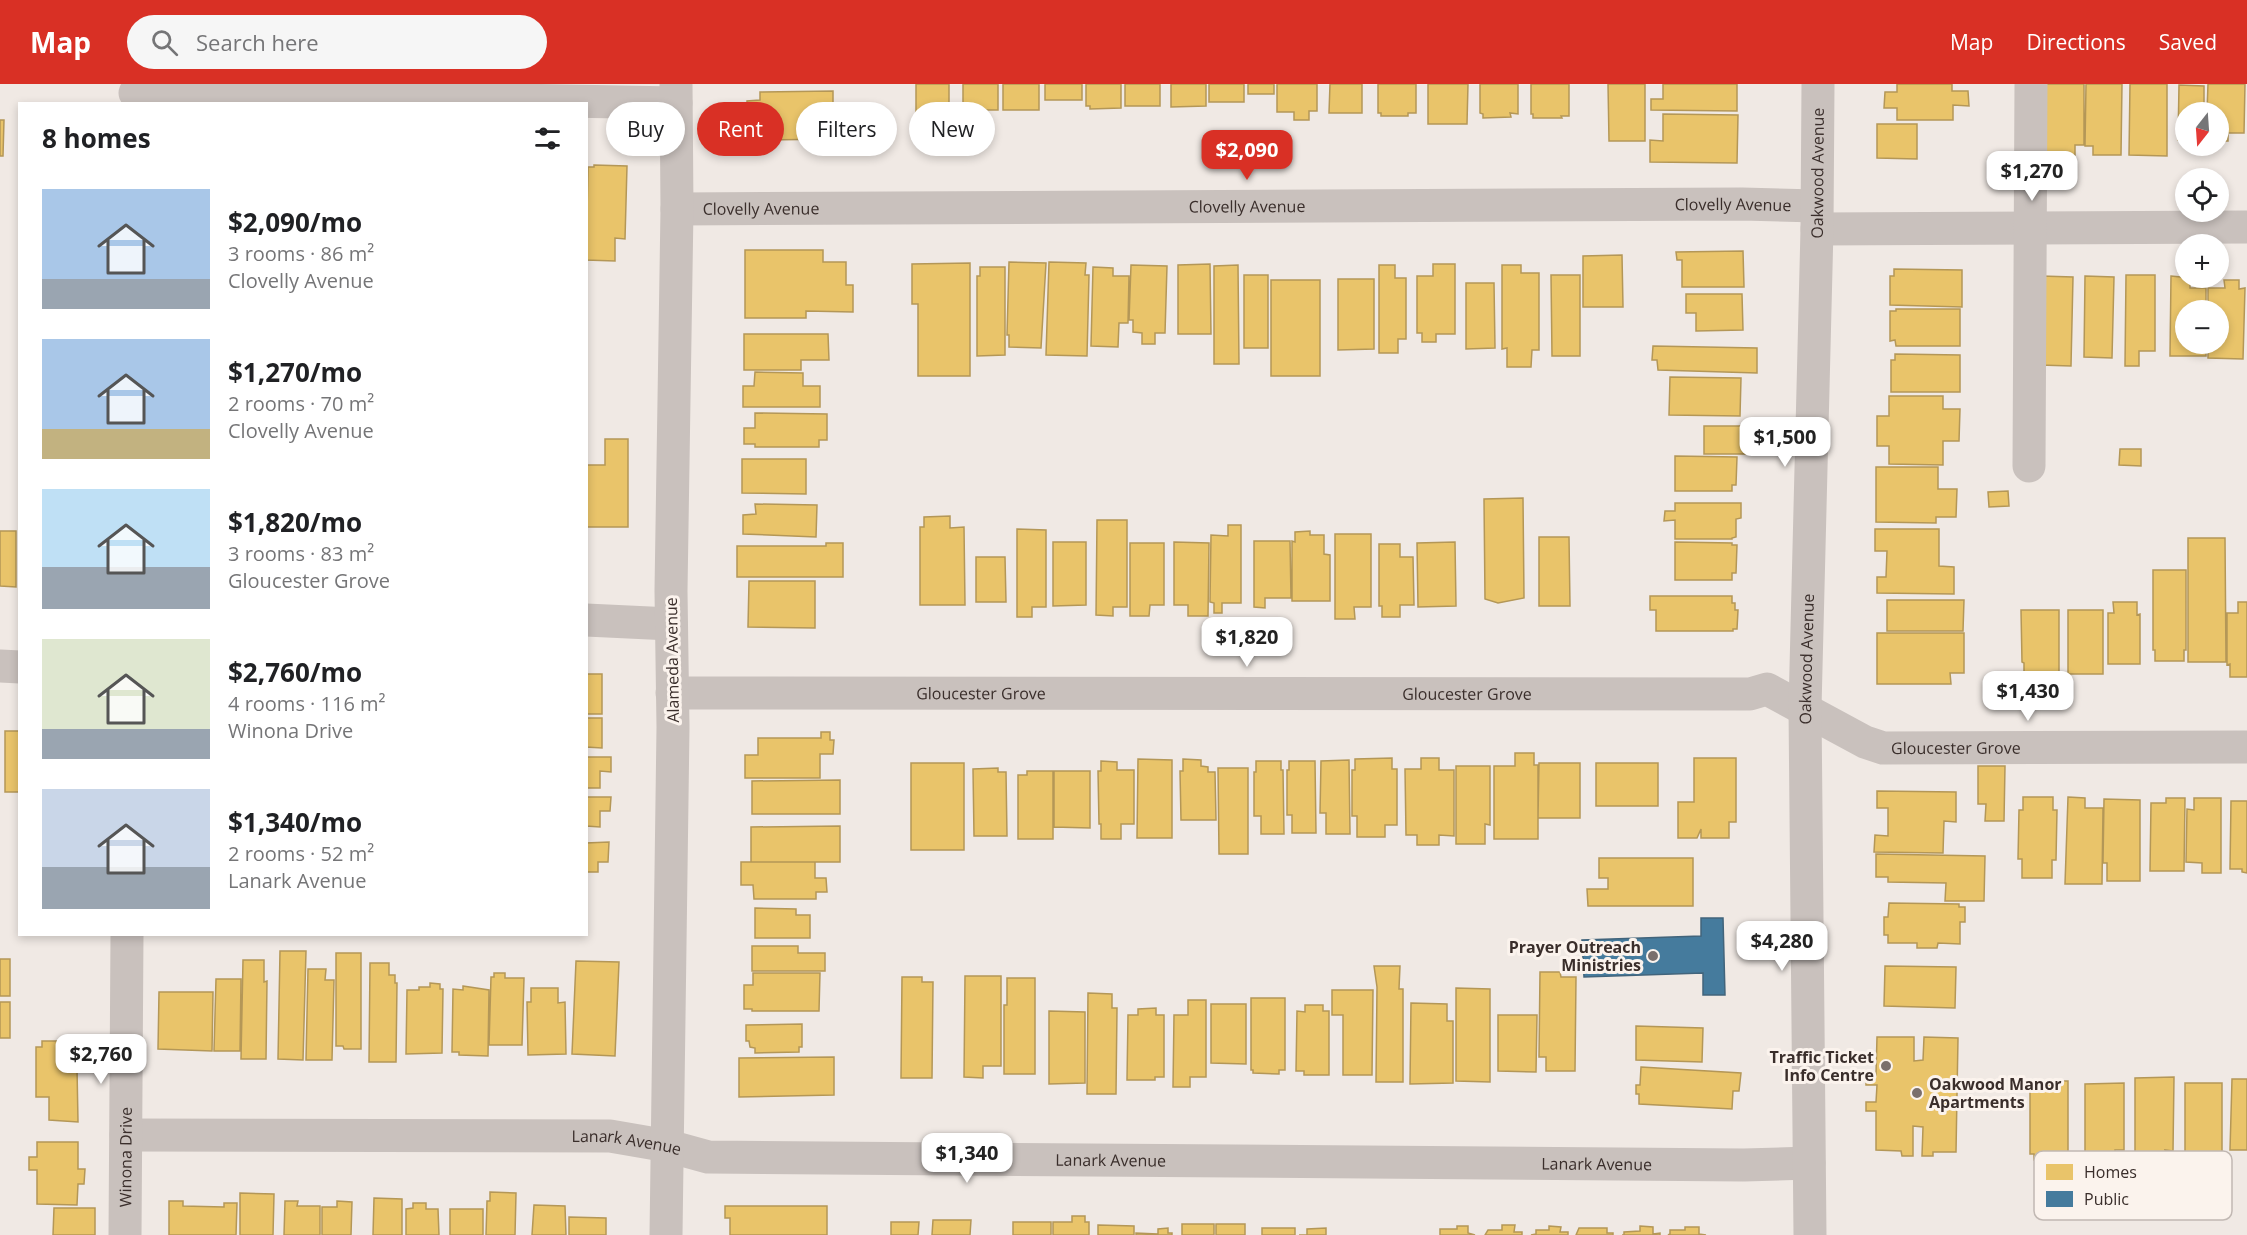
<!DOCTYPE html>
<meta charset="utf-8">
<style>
body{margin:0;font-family:"Open Sans",sans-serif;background:#f6f6f6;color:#202124;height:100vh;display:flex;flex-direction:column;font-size:22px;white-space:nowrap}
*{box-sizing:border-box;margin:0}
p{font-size:20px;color:#757577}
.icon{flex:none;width:33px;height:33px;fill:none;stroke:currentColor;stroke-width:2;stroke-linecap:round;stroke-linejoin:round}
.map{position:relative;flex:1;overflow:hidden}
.panel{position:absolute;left:18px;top:18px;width:570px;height:834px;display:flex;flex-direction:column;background:#fff;border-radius:0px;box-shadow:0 3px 9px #0003}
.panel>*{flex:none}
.top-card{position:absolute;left:606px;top:18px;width:570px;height:54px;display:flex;gap:12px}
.needle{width:39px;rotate:197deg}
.buttons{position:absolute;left:2175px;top:18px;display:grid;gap:12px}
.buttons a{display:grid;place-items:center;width:54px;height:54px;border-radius:50%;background:#fff;box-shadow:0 3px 9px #0003;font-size:30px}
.price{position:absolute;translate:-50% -51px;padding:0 14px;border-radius:12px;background:#fff;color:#222;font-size:20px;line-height:39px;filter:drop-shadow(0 2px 3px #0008)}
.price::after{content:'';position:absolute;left:50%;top:36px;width:18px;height:14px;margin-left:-9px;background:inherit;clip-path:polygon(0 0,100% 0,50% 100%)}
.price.on{background:#d93025;color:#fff}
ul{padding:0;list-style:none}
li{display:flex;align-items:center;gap:18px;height:150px;padding:0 24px}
li span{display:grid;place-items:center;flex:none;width:168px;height:120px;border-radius:0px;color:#555}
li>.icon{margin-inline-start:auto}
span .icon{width:72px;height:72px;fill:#fffc;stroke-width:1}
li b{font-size:26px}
h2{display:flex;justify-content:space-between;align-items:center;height:72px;padding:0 24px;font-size:26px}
.tag{padding:0 21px;border-radius:27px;background:#fff;box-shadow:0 3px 9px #0003;font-size:21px;line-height:54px}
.tag.on{background:#d93025;color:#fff}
header{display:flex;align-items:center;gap:36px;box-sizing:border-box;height:84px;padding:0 30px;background:#d93025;color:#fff}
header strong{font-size:28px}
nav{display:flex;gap:33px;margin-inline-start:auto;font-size:21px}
.search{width:420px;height:54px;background:#f6f6f6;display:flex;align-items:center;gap:15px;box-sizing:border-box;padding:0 21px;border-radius:33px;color:#757577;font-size:22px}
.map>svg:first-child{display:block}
.homes{fill:#e9c46a;stroke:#b49757;stroke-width:1.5}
.public{fill:#457b9d;stroke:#42647b;stroke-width:1.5}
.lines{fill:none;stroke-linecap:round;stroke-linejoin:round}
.minor{stroke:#c9c1bd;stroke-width:33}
.poi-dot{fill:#7a6f6c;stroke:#fbf3ed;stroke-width:2}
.labels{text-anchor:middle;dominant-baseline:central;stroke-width:6;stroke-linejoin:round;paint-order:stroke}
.street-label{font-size:16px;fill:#3a2e2b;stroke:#fbf3ed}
.poi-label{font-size:16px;font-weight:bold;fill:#3a2e2b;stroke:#fbf3ed;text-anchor:end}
.key{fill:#fbf3ed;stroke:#c1b8b3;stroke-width:1.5}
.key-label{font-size:16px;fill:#3a2e2b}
</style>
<header>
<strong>Map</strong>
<div class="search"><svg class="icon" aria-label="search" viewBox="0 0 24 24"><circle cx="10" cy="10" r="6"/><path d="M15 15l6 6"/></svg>Search here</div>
<nav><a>Map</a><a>Directions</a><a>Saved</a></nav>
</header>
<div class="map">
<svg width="2247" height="1151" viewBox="0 0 2247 1151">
<rect width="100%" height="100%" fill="#f0e9e4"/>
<path class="homes" d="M916 0H949V26H929V43H916Z
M963 0H998V26H963Z
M1003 0H1039V26H1003Z
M1045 0H1082V16H1045Z
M1086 0H1121V24L1090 25V22H1086Z
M1125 0H1160V22H1125Z
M1171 0H1206V22L1171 23Z
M1209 0H1244V18H1209Z
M1248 0H1274V10H1248Z
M1277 0H1317V27H1309V36H1294V28H1277Z
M1330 0H1362V29H1329Z
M1378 0H1416V29H1408V32H1381V29H1378Z
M1428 0H1468L1467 40H1428Z
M1480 0H1518V30L1510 29 1511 33 1483 34V30L1480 29Z
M1531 0H1569V32H1561L1562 34H1533V30H1531Z
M1608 0H1645V57H1609Z
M1663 0H1737V27L1651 26V15H1663Z
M1897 0H1952V7H1968L1969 22 1953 21V36H1897V24H1884L1885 8H1897Z
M2046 0H2084V61H2075V71H2045Z
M2086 0H2122L2121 71H2093V62H2085Z
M2130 0H2167V72L2129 71Z
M2208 0H2245L2244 49H2228V57H2218V28H2207Z
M2179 1 2204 2V28H2186V56H2178Z
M833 7V22H824V28H838L839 55 762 56 761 42H747V17L760 16V8Z
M1663 30 1738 31 1737 79 1650 78V56L1663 57Z
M0 36H4L3 72H0Z
M1877 40H1917V75L1877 74Z
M594 81 627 82 625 155 615 154V177L586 176 588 83H594Z
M745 166H823V178H846V201H853V228L806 227V234H745Z
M1743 167 1744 203H1682V176H1677L1676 168Z
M1622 171 1623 223H1583V172Z
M1009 178 1046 179 1041 264 1009 263V251H1007Z
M1049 178 1086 179 1085 191H1089L1087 272 1046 271Z
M970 179V292H918V220H912V180Z
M1210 180 1211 250H1178V181Z
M1433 180H1455V250H1436V258H1422V249H1417V192H1433Z
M1131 181 1167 182 1165 249H1155V260H1142V249L1133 248V236H1129Z
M1238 181 1239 280H1214V182Z
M1379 181H1395V194H1406V255H1398V269H1379Z
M1502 181H1521V189H1539V266H1532L1531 283H1507V264L1502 265Z
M980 183H1005V271L977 272V192H980Z
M1093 183 1113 184V192H1129L1128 239H1119L1118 263 1091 262Z
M1894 185 1962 186V223L1890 221V192H1894Z
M1244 191H1268V264H1244Z
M1551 191H1580V272H1552Z
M2126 191H2155V267H2139V282H2125Z
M2041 192 2073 193 2071 282 2040 281Z
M2085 192 2114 193 2112 274 2084 273Z
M2171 192 2190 194V204H2206V226H2186V260H2206V272H2170Z
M1338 195H1374V265L1338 266Z
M1271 196H1320V292H1271Z
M2224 196H2239V205L2245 204 2243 275 2208 274V260H2218V226H2208V204H2225Z
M1466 199H1494L1495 264 1466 265Z
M1686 210H1742L1743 246 1696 247V229H1686Z
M1896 225H1960V262H1896L1895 256 1890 257V227H1896Z
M744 250H828L829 276H801V286H744Z
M1653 262 1757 264V289L1658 286 1657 276H1652Z
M1895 270 1960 271V308H1891V276H1895Z
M755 288 803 289V302H820V323H743V302H754Z
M1670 293 1741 294 1740 332 1669 331Z
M1889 312H1943V325H1960L1959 357H1943V381L1889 380V362H1877V332H1889Z
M755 329 827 330V356H819V363H755V360H744V344H755Z
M1704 342H1758V370H1704Z
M605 355H628V443H586V381H605Z
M2120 365H2141V382L2119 381Z
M1675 372 1737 373 1736 401H1732V407H1675Z
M742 375H806V410L742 409Z
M1876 383H1938V405H1957L1956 433H1936V439L1876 438Z
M2008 407 2009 422 1989 423 1988 408Z
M1523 414 1524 514 1498 519 1485 515 1484 415Z
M1675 419H1741V434L1736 435V453L1732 454V455H1675V436L1664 437 1665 427H1675Z
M755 420 817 421 816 453 743 450V431L756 430Z
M950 432V444L964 443 965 521H920V443H924V433Z
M1097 436H1127V523H1113V532L1096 531Z
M1228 441H1241V519H1222V529H1214V519L1210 518 1211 451 1228 452Z
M1017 445 1046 446V523H1032V533H1017Z
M1875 445H1939V482L1954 483V510L1877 509V493H1886L1887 467H1875Z
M0 447H16V503L0 502Z
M1310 447V451H1324V470L1330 471V517H1292V457L1295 458V448Z
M1335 450H1371V523H1354L1355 535H1335Z
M1539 453H1569L1570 522H1539Z
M2188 454H2225L2226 578H2188Z
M1254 457H1290L1291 514H1265V524L1254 523Z
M1053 458H1086V521L1053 522Z
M1174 458 1209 459 1208 532H1188V521H1174Z
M1455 458 1456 522 1418 523 1417 459Z
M1675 458 1732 459V461H1737L1736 489H1732V496H1675Z
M826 459H843V493H737V462H826Z
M1130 459H1164V521H1150L1149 532H1130Z
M1379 460H1400V473H1413L1414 521H1400V533H1382V522H1379Z
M976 473H1005L1006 518H976Z
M2153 486H2186V566H2184V577H2155V566H2153Z
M749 497H815V544L748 543Z
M1650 512H1732V519H1735V526H1738L1737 545H1733V547H1656V526H1650Z
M1887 516H1964L1963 547H1887Z
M2113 518H2137V531L2140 530V580H2108V529H2114Z
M2238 518H2247V593H2230V580L2227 581V529H2238Z
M2021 526H2059V589H2024V579L2022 578Z
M2068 526H2103V590H2068Z
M1877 549H1964V589H1950L1951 600H1877Z
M586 590H602V630H586Z
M586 634H602V664L586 663Z
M5 647H20V708H5Z
M821 648H830V656H834L833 670H820V694H745V671H758V654H821Z
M1515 669H1534V681H1538V755H1494V682H1515Z
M586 673H611V688L600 687V704H586Z
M1392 674V685H1397V741H1385V753H1357V732H1352V686H1355V675Z
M1421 674H1439V686H1454V752L1439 751V761H1417V751H1406L1405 685H1421Z
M1694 674H1736V738H1729V754H1701V745L1697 754H1678V718H1694Z
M1138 675 1172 676V754H1137Z
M1183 675 1201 676V682L1208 683V688H1215L1216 736H1181L1180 687H1183Z
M1349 676 1350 750H1326V729H1320L1321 677Z
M1101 677 1117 678V686H1134V740H1121V755H1101V740H1099L1098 687H1101Z
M1256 677H1281V686H1283L1284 750H1261V732H1254V688H1256Z
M1289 677H1315L1316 749H1292V731H1287V686H1289Z
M911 679H964V766H911Z
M1539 679H1580V734H1538Z
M1596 679H1658V722H1596Z
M1456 682H1490V741L1485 740V760H1456Z
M1978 682H2005L2004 737H1985L1986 720H1978Z
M998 684V688H1006L1007 752H974L973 685Z
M1218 684H1248V770H1219Z
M1027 687H1053V755H1018V691H1027Z
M1054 687H1090V744L1054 743Z
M840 696V730H752V697Z
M1877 707 1956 708V738L1944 737 1943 769 1874 768 1875 751 1888 752V724H1877Z
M586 713H611L610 727H600V743L586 742Z
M2023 713H2053V726H2057L2056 776H2052V794H2022V775H2018L2019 726H2023Z
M2068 713 2085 714V724H2103L2102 800H2065Z
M2166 714H2185L2184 787H2150L2151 719H2166Z
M2194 714H2221V789H2202V779L2186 778 2187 725 2194 726Z
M2104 715 2140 716V797H2107V779H2103Z
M2231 717H2247V789L2242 788V785H2230Z
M840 742V778H751V743Z
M609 758 608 778H598V788H586V759Z
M1876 770 1985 772 1984 817H1945L1946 799 1888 798V793H1876Z
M1599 774H1693V822H1588L1587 805H1608V794H1599Z
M741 778H815V794H826L827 808H816V815H754L753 801H741Z
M1889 819 1959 820V823H1965V838H1960V860L1938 859 1937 864H1917V859H1888V851H1884V833H1888Z
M755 824 796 825V831H810V854H755Z
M752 862H798V869H825V887H752Z
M280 867H306L303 976 278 975Z
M336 869H361V965H344L343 962H336Z
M0 875H10V912H0Z
M243 876H264V898L267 897 266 975H241Z
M576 877 619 878 615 972 572 970Z
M370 879H389V891H395V899H397L396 978H369Z
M1374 882H1400L1399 905H1403V998H1376L1377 903Z
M1885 882 1956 883 1955 924 1884 922Z
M308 885H326L325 896H334L332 976H306Z
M1540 888H1560L1561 893H1576L1575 987H1546V973H1539Z
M494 889H505V894H524L522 961H489L491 893H494Z
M753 889H820L819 927H752V925H744V901H753Z
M965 892H1001V982H983V994L964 993Z
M902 893H922V898H933L932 994H901Z
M1007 894H1035V990H1004V921H1007Z
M216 895H241L240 967H214Z
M430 899 440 900V905H443L442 969 406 970 407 906H419V903H430Z
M463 902 489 906 488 972 459 971V968H452L453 905 463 906Z
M531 904H558V919L565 918 566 970 528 971 527 918H531Z
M1456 904 1490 905V998L1456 997Z
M1332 906H1373L1372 991H1343V931H1332Z
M159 908H213L212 967 158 965Z
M1088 909 1112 910V924H1117L1116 1010H1087Z
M1251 914H1285V986H1279V990L1253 989V986H1251Z
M1188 916H1206V993H1190V1003H1173L1174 931H1188Z
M0 918H10V954H0Z
M1411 919 1447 920V937H1453V999L1410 1000Z
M1211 920H1246V980L1211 979Z
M1305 921H1323V927H1329V991H1304V987H1296L1297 927 1305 928Z
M1156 924V931H1164V993H1155V996H1127L1128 931H1138V925Z
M1049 927 1085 928V999L1049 1000Z
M1498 931H1537L1536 988 1498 987Z
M802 940V963H799V968L755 969V964L750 963 749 957H746V941Z
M1636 942 1703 944 1702 978 1636 976Z
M1877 953H1914V977L1923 976 1924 953 1958 954 1956 1068H1933V1072H1922L1923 1043 1913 1042V1072H1902L1901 1067 1876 1066V1027H1866V1018H1876L1877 1001H1866V991H1876Z
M42 957H78V972H87L86 984H77L78 1038 49 1036V1013H36V963H42Z
M834 973V1011L739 1013V974Z
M1641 983 1741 989 1739 1007H1733L1732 1025 1639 1020V1010H1636V1001H1640Z
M2174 993 2173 1067 2165 1066 2166 1069H2135V994Z
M2232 995H2247V1066H2230Z
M2030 997H2068V1076H2034V1070H2030Z
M2124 999V1066H2115V1070H2085V1000Z
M2185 999H2222V1068H2185Z
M37 1058H78V1085H85L84 1100H78L77 1121 37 1120V1086H29V1073H37Z
M490 1108 516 1109 515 1151H486L487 1117H490Z
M240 1109 274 1110 273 1151H240Z
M374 1114 402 1115V1151H373Z
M169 1117H183V1122L224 1123V1119H237L236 1151H169Z
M285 1117H298L297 1122H320V1151H284Z
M337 1117 352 1118 351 1151H322V1123H337Z
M413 1119H426V1125H438L439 1151H406V1125L413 1124Z
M534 1121 565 1122 566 1151H532Z
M725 1122H827V1151H730V1134H725Z
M54 1124H95V1151H53Z
M450 1125H483V1151H450Z
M1072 1132H1085V1138H1089V1151H1053V1138H1072Z
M569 1133 606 1134V1151H569Z
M933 1136H971L970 1151H932Z
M891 1138H919L918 1151H891Z
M1013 1138H1051V1151H1013Z
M1182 1140H1214V1151H1182Z
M1216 1140H1245V1151H1216Z
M1098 1141 1134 1142V1151H1098Z
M1502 1141H1515L1514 1148H1522V1151H1485L1488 1146H1502Z
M1457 1142H1468V1149L1475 1151H1440V1145H1457Z
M1549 1142 1561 1143 1560 1148H1568V1151H1531L1536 1150V1146H1549Z
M1640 1142 1653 1143V1150L1660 1149V1151H1622H1624V1148L1640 1147Z
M1685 1143H1699V1150L1706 1151H1668L1670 1150V1146H1685Z
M1168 1144V1149H1172V1151H1136V1149L1158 1150V1145Z
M1262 1144H1295V1151H1262Z
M1326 1144V1151H1299H1307V1145Z
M1579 1144H1607V1149H1613V1151H1576Z"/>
<path class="public" d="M1701 834H1723L1725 911H1703V889L1584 893 1582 856 1701 852Z"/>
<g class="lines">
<g class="minor">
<path d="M135 9 676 19"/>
<path id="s1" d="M677 125 1742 120 1816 122"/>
<path d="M1817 145 2247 143"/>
<path d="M2029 382 2031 0"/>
<path d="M586 536 671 540"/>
<path d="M0 582 20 583"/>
<path id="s2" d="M672 609 1750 610 1767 605 1865 658 1883 664 2247 663"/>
<path id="s3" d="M126 1051 610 1052 668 1062 708 1073 1744 1081 1809 1079"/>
<path id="s4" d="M125 1151 127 850"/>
<path d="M666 1151 673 643 671 507 677 125 676 0"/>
<path id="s5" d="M1810 1151 1805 624 1817 145 1818 0"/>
</g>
</g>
<g class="poi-dot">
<circle cx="1653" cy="872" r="6"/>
<circle cx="1886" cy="982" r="6"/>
<circle cx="1917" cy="1009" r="6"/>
</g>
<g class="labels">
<g class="street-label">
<text stroke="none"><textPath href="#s5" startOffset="1062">Oakwood Avenue</textPath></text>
<text stroke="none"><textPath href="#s1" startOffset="1056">Clovelly Avenue</textPath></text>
<text stroke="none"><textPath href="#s1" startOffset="570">Clovelly Avenue</textPath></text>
<text stroke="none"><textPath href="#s1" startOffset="84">Clovelly Avenue</textPath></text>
<text stroke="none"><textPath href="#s5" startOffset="576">Oakwood Avenue</textPath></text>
<text transform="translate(672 576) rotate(-91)">Alameda Avenue</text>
<text stroke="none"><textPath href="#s2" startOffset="309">Gloucester Grove</textPath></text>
<text stroke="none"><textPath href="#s2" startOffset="795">Gloucester Grove</textPath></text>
<text stroke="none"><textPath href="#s2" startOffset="1299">Gloucester Grove</textPath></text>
<text stroke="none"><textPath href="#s3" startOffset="501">Lanark Avenue</textPath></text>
<text stroke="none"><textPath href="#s4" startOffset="78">Winona Drive</textPath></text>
<text stroke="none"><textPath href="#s3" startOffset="987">Lanark Avenue</textPath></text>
<text stroke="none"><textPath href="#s3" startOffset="1473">Lanark Avenue</textPath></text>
</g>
<g class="poi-label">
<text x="1641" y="863">Prayer Outreach<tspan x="1641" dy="18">Ministries</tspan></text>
<text x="1874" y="973">Traffic Ticket<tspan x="1874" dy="18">Info Centre</tspan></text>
<text x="1929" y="1000" text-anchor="start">Oakwood Manor<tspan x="1929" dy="18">Apartments</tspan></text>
</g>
</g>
<rect x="2034" y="1067" width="198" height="69" rx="9" class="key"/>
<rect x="2046" y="1080" width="27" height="16" fill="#e9c46a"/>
<rect x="2046" y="1107" width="27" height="16" fill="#457b9d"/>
<g class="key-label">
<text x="2084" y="1094">Homes</text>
<text x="2084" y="1121">Public</text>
</g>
</svg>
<div class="buttons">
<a><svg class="needle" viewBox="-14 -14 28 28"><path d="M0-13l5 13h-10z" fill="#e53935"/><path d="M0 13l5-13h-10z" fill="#757577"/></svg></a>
<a><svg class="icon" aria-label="locate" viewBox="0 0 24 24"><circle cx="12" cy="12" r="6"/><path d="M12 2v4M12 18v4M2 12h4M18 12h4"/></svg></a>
<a>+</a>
<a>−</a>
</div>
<b class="price on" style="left:1247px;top:97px">$2,090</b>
<b class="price" style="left:2032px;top:118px">$1,270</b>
<b class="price" style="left:1785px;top:384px">$1,500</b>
<b class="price" style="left:1247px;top:584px">$1,820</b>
<b class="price" style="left:2028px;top:638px">$1,430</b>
<b class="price" style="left:1782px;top:888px">$4,280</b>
<b class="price" style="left:101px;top:1001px">$2,760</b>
<b class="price" style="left:967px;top:1100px">$1,340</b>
<div class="top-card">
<a class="tag">Buy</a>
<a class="tag on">Rent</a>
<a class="tag">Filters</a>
<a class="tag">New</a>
</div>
<section class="panel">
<h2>8 homes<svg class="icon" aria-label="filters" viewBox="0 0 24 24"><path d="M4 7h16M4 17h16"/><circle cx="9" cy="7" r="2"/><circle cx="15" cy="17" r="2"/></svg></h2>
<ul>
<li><span style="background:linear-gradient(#a9c7e8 75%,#9aa5b1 0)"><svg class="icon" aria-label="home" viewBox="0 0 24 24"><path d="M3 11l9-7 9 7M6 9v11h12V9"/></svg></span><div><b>$2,090/mo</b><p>3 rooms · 86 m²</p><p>Clovelly Avenue</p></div></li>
<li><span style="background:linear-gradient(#a9c7e8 75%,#c2b280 0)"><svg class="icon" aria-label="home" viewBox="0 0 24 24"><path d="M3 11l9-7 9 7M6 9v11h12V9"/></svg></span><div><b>$1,270/mo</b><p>2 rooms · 70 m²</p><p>Clovelly Avenue</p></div></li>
<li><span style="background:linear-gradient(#bfe0f5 65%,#9aa5b1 0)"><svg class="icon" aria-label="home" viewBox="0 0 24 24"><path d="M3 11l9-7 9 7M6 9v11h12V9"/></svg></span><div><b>$1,820/mo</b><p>3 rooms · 83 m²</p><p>Gloucester Grove</p></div></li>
<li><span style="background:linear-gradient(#dfe7d0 75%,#9aa5b1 0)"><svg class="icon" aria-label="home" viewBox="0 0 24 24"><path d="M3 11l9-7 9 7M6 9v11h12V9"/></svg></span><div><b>$2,760/mo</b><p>4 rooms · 116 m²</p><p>Winona Drive</p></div></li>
<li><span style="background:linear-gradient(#c9d6e8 65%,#9aa5b1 0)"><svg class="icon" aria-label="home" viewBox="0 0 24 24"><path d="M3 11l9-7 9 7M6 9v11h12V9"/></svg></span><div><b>$1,340/mo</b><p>2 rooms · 52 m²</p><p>Lanark Avenue</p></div></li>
</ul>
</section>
</div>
